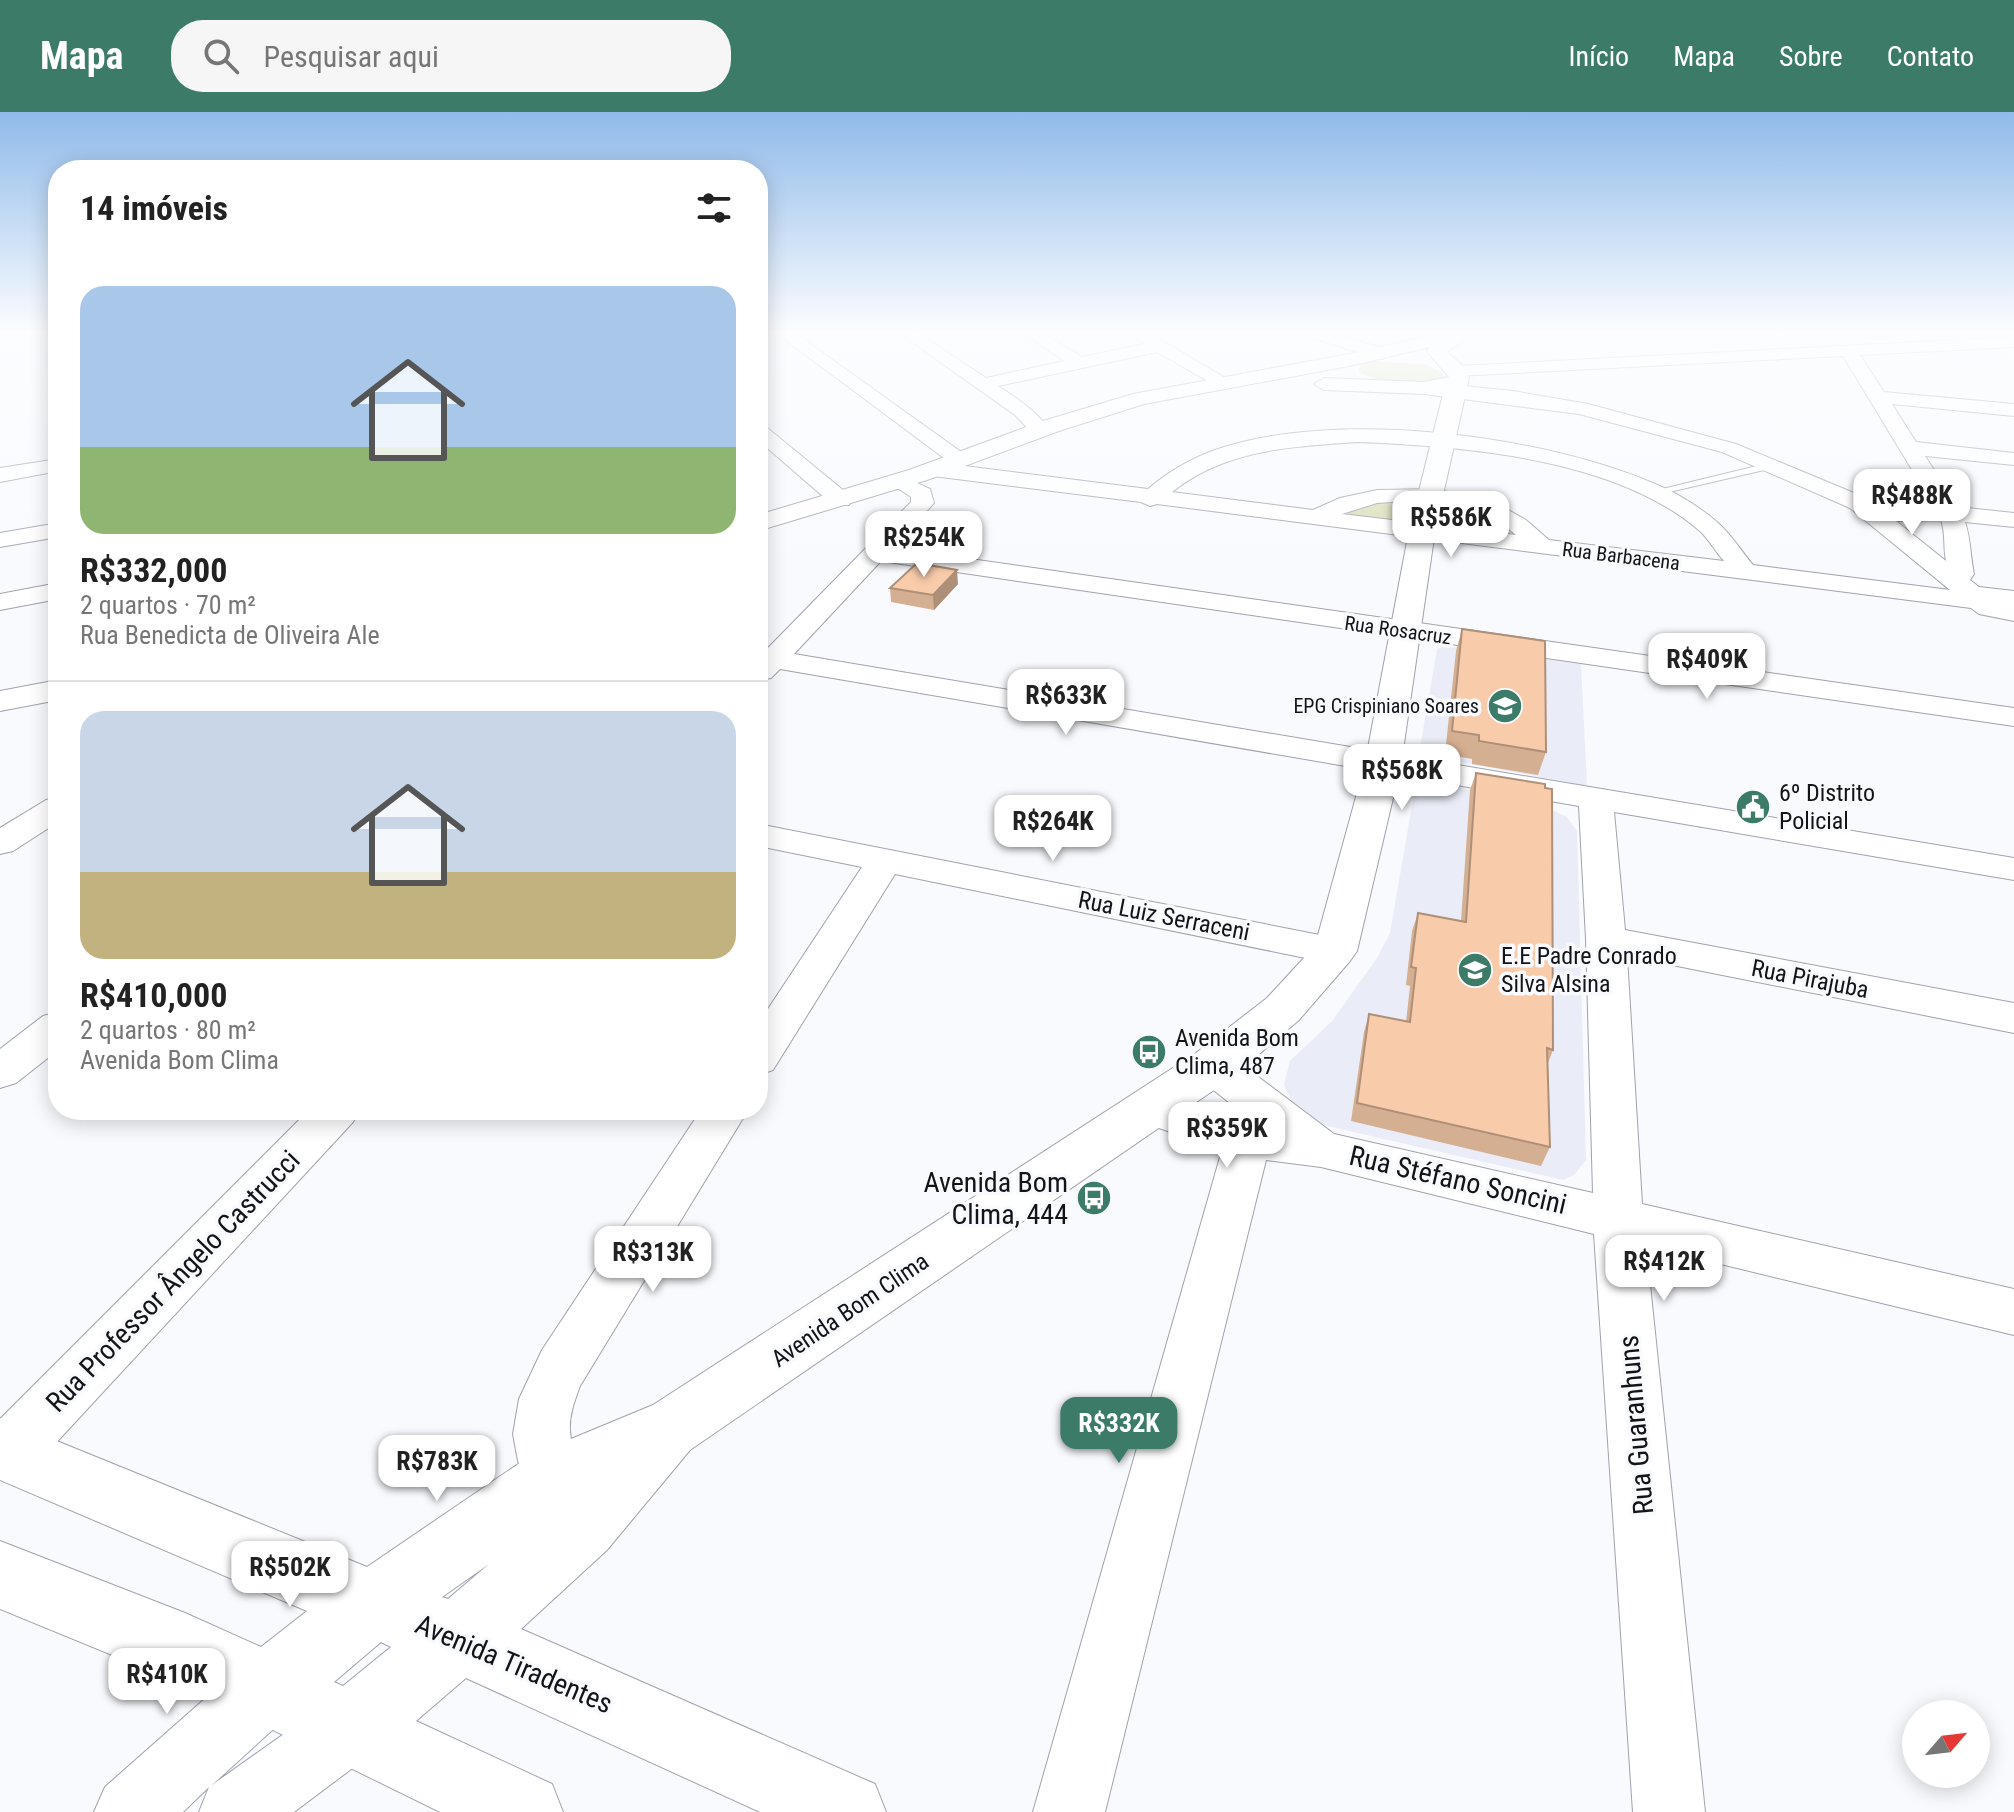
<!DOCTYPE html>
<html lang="pt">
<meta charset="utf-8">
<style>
body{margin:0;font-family:"Roboto Condensed",sans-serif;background:#f6f6f6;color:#222;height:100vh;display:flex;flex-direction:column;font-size:30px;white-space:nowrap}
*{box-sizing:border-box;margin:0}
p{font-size:26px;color:#767676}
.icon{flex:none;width:44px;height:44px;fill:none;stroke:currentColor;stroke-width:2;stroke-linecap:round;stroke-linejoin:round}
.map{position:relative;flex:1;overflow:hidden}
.sheet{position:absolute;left:48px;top:48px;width:720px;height:960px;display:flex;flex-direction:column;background:#fff;border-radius:32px;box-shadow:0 4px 20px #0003}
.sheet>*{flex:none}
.needle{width:52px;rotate:62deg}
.tools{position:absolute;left:1902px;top:1588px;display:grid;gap:16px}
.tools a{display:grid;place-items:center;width:88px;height:88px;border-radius:50%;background:#fff;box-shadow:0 4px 20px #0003;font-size:40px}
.price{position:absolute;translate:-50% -68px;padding:0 18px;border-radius:16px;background:#fff;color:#222;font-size:26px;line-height:52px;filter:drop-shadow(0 2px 4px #0008)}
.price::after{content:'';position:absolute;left:50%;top:48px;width:24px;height:18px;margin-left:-12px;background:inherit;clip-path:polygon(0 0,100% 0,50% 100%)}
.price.selected{background:#3c7b68;color:#fff}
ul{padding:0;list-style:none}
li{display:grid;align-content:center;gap:16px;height:424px;padding:0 32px}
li+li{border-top:2px solid #e0e0e0}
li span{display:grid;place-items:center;height:248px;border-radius:24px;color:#555}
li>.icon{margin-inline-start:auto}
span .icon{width:144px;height:144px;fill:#fffc;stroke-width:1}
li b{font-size:34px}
h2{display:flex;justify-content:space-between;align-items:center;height:96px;padding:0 32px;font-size:34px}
header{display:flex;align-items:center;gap:48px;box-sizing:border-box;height:112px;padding:0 40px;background:#3c7b68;color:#fff}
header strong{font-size:38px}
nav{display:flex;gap:44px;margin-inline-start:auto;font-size:28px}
.search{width:560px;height:72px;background:#f6f6f6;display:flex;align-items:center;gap:20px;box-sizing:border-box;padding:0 28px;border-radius:32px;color:#767676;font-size:30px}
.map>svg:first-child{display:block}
.built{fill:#eaedf7}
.green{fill:#dadeb6}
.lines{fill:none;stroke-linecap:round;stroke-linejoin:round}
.service-casing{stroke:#a0a2ad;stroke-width:2}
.minor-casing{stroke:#a0a2ad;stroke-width:2}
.secondary-casing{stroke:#a0a2ad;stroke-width:2}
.service{fill:#fff;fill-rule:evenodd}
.minor{fill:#fff;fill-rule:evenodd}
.secondary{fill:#fff;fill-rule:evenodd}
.wall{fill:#d5af92}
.shaded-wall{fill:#ae8f77}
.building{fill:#f8ccaa;stroke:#ae8f77;stroke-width:2}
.labels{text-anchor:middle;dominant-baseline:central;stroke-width:7;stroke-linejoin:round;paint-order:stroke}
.far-street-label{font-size:20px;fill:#131418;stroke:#f9fafe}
.far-poi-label{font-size:20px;fill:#131418;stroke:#f9fafe;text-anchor:end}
.poi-label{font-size:24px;fill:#131418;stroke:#f9fafe;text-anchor:start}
.street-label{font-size:24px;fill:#131418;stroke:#f9fafe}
.near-street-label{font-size:28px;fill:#131418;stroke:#f9fafe}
.near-poi-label{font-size:28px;fill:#131418;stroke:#f9fafe;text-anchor:end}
</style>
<header>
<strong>Mapa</strong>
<div class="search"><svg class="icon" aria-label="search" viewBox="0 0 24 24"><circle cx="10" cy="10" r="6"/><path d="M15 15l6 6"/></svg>Pesquisar aqui</div>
<nav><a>Início</a><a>Mapa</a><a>Sobre</a><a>Contato</a></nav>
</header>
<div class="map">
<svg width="2014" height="1700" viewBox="0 0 2014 1700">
<rect width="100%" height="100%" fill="#f9fafe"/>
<path class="built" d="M1444 534 1581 552 1587 674 1424 643 1420 636 1437 537Z
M1427 670 1533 688 1567 705 1577 719 1586 1048 1574 1063 1563 1068 1323 1013 1292 990 1284 973 1290 949 1332 909 1377 846 1390 821 1415 676Z"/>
<path class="green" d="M1371 249 1424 252 1443 261 1444 268C1418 273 1382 273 1359 260L1360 251Z
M1413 388C1460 394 1488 404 1528 429L1340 405C1362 388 1387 389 1413 388Z"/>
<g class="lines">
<g class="service-casing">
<path id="service" d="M1773 350 1778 353 1777 355 1652 384 1646 381Z"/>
</g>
<g class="minor-casing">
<path id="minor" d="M776 221H795L971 347 968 352H952Z
M899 221H918L986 266 1064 249 1023 221H1043L1082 245 1144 232 1130 222 1149 221 1234 271 1232 275H1218L1157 240 998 274C1018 287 1036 299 1050 318L1040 324 1033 322 1015 303Z
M1308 221H1333L1388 238 1391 242 1382 247 1376 246 1310 225Z
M2014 225V235L1860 243 1884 280 2014 292V304L1892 292 1916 330 2014 341V353L1925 344 1958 395 2014 401V415L1965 410C1971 427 1970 443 1974 462L1970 468 1979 475 2014 479V509L1979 502 1971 496 1157 392 1150 394 1141 390 933 364 922 357 933 350 1148 377C1168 360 1190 347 1215 338 1335 296 1548 323 1662 375 1680 383 1704 398 1718 411 1731 422 1742 440 1753 453L1950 478 1850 396 1722 340 1579 302 1424 282 1415 276 1424 270 1513 279 1588 292 1736 332 1866 386 1878 396 1934 394 1843 244 1457 264 1448 259 1457 254ZM1357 330C1463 334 1617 346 1701 420 1709 428 1716 440 1724 449L1549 428 1526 408 1501 394 1436 377 1377 378 1340 386 1313 398 1172 380C1226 337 1290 335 1357 330ZM1406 389C1445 391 1486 396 1516 423L1342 402 1377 391ZM1941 408C1946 423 1943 434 1946 449L1896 409Z
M758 312 765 314 849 383 852 388 849 393H833L758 328Z
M58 347V359L0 370V356Z
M898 362 930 377 934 391 893 436 2014 596V614L881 449 794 542 2014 746V768L1614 700 1625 818 2014 891V921L1627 844 1642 1092 2014 1177V1223L1646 1134 1705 1700H1633L1594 1122 1321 1055 1266 1048 1105 1700H1033L1222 1038 1136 1008 1129 996 1136 984 1152 979 1255 1011 1197 965 1191 954 1197 943 1213 938 1229 943 1334 1022 1593 1081 1586 827 1579 694 780 557 771 566 758 568V536L766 538 911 390V385L887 369Z
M58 411V425L0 435V421Z
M58 471V487L0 498V482Z
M58 685V710L13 739 0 742V716L46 688Z
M758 712 1335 826 1349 830 1355 839 1349 848 1335 852 895 762 773 958 758 963V912L862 755 758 734Z
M58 900V938L16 971 0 976V937L43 904Z
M309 998H360L353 1010 29 1360 8 1368 0 1365V1307Z
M701 998H748L580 1274C575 1288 569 1303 570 1318 572 1351 588 1354 574 1388L553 1396 532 1388 518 1349 513 1322 519 1287 542 1238Z
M267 1544 291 1553 300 1577 291 1601 212 1673 326 1592 350 1582 374 1592 384 1616 374 1640 294 1700H199L209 1675 183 1700H94L105 1675 243 1553Z"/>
</g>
<g class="secondary-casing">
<path id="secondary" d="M1443 221 1472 222 1447 240 1463 254 1469 266 1435 419 1401 652 1357 839 1350 849 1299 908 1230 967 690 1338 607 1438 521 1517 875 1672 886 1700H760L466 1566 416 1609 552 1672 563 1700H440L161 1563 0 1497V1429L185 1501 261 1535 307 1499 0 1368V1306L367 1455 530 1344 653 1293 1196 941 1267 886 1315 834 1365 652 1409 419 1444 278 1424 282 1324 278 1314 272 1324 266 1424 270 1449 265 1430 243 1427 239 1430 235 1349 254 1144 292 1059 319 927 368 758 419V403L909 358 1043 309 1133 282 1349 242ZM489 1452 448 1487 442 1485ZM381 1530 391 1535 343 1574 334 1570Z
M58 568V588L0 599V579Z"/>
</g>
<use href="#service" class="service"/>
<use href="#minor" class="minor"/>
<use href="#secondary" class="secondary"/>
</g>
<path class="wall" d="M958 472 934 498 891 490 890 476Z
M1462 517 1546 640 1538 663 1472 652V647L1445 642 1456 539Z
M1476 661 1553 938 1548 951 1550 1035 1541 1054 1351 1009 1364 920 1369 902 1406 910 1410 874 1406 873 1412 819 1418 801 1461 809 1470 678Z"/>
<path class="shaded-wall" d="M957 458 958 472 934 498 933 483Z"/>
<path class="building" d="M917 451 957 458 933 483 890 476Z
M1462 517 1545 529 1546 640 1479 629V623L1452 619Z
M1476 661 1545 672V676L1552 677 1553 938 1547 936 1550 1035 1357 991 1369 902 1410 910 1416 856 1411 855 1418 801 1466 810Z"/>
<linearGradient id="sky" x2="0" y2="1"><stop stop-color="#8fbaea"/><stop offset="0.48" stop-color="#fcfdff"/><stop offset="1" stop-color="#fcfdff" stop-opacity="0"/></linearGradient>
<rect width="2014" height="459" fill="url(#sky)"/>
<defs>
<g id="school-disc" transform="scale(1.8)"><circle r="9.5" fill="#3c7b68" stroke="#f9fafe"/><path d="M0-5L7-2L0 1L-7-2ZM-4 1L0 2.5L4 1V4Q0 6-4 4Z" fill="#fff"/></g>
<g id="civic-disc" transform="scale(1.8)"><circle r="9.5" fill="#3c7b68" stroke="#f9fafe"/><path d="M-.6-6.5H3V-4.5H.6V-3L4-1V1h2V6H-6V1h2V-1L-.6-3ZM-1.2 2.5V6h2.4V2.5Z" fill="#fff"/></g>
<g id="bus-disc" transform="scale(1.8)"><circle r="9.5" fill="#3c7b68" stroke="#f9fafe"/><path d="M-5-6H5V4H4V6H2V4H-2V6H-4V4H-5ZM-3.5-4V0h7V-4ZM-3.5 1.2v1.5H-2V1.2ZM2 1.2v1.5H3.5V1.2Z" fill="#fff"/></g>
</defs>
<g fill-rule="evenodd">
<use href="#school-disc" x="1505" y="594"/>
<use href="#civic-disc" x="1753" y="695"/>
<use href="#school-disc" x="1475" y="858"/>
<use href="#bus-disc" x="1149" y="940"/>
<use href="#bus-disc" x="1094" y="1086"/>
</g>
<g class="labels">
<g class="far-street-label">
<text transform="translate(1621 444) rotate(7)">Rua Barbacena</text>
<text transform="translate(1398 518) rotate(8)">Rua Rosacruz</text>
</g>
<g class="far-poi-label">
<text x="1479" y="594">EPG Crispiniano Soares</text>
</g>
<g class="poi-label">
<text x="1779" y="681">6º Distrito<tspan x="1779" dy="28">Policial</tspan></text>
<text x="1501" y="844">E.E Padre Conrado<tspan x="1501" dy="28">Silva Alsina</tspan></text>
<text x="1175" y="926">Avenida Bom<tspan x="1175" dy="28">Clima, 487</tspan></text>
</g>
<g class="street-label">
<text transform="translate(1164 804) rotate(11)">Rua Luiz Serraceni</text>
<text transform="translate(1810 867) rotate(11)">Rua Pirajuba</text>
<text transform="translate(850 1198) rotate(-34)">Avenida Bom Clima</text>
</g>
<g class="near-street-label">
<text transform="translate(1458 1068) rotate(13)">Rua Stéfano Soncini</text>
<text transform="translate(173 1169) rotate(-46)">Rua Professor Ângelo Castrucci</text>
<text transform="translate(1636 1313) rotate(-95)">Rua Guaranhuns</text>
<text transform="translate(514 1552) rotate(23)">Avenida Tiradentes</text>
</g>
<g class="near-poi-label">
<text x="1068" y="1070">Avenida Bom<tspan x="1068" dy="32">Clima, 444</tspan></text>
</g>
</g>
</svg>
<div class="tools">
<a><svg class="needle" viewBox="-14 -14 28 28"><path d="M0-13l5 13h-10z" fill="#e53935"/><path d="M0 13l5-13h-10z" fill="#767676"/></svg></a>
</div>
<b class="price" style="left:1912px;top:425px">R$488K</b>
<b class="price" style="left:1451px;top:447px">R$586K</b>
<b class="price" style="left:924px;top:467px">R$254K</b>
<b class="price" style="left:1707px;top:589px">R$409K</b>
<b class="price" style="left:1066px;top:625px">R$633K</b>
<b class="price" style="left:1402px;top:700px">R$568K</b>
<b class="price" style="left:1053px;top:751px">R$264K</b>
<b class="price" style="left:1227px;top:1058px">R$359K</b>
<b class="price" style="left:653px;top:1182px">R$313K</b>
<b class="price" style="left:1664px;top:1191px">R$412K</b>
<b class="price selected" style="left:1119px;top:1353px">R$332K</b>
<b class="price" style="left:437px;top:1391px">R$783K</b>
<b class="price" style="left:290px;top:1497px">R$502K</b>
<b class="price" style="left:167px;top:1604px">R$410K</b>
<section class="sheet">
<h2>14 imóveis<svg class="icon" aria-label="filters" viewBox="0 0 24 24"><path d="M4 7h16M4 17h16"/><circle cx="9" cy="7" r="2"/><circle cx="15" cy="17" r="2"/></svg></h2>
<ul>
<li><span style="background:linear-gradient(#a9c7e8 65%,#8fb573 0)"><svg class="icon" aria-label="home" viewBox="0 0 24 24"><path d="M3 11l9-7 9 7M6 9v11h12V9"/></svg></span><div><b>R$332,000</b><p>2 quartos · 70 m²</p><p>Rua Benedicta de Oliveira Ale</p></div></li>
<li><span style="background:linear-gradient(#c9d6e8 65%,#c2b280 0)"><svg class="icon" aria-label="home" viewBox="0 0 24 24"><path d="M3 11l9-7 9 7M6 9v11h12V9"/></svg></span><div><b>R$410,000</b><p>2 quartos · 80 m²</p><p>Avenida Bom Clima</p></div></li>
</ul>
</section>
</div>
